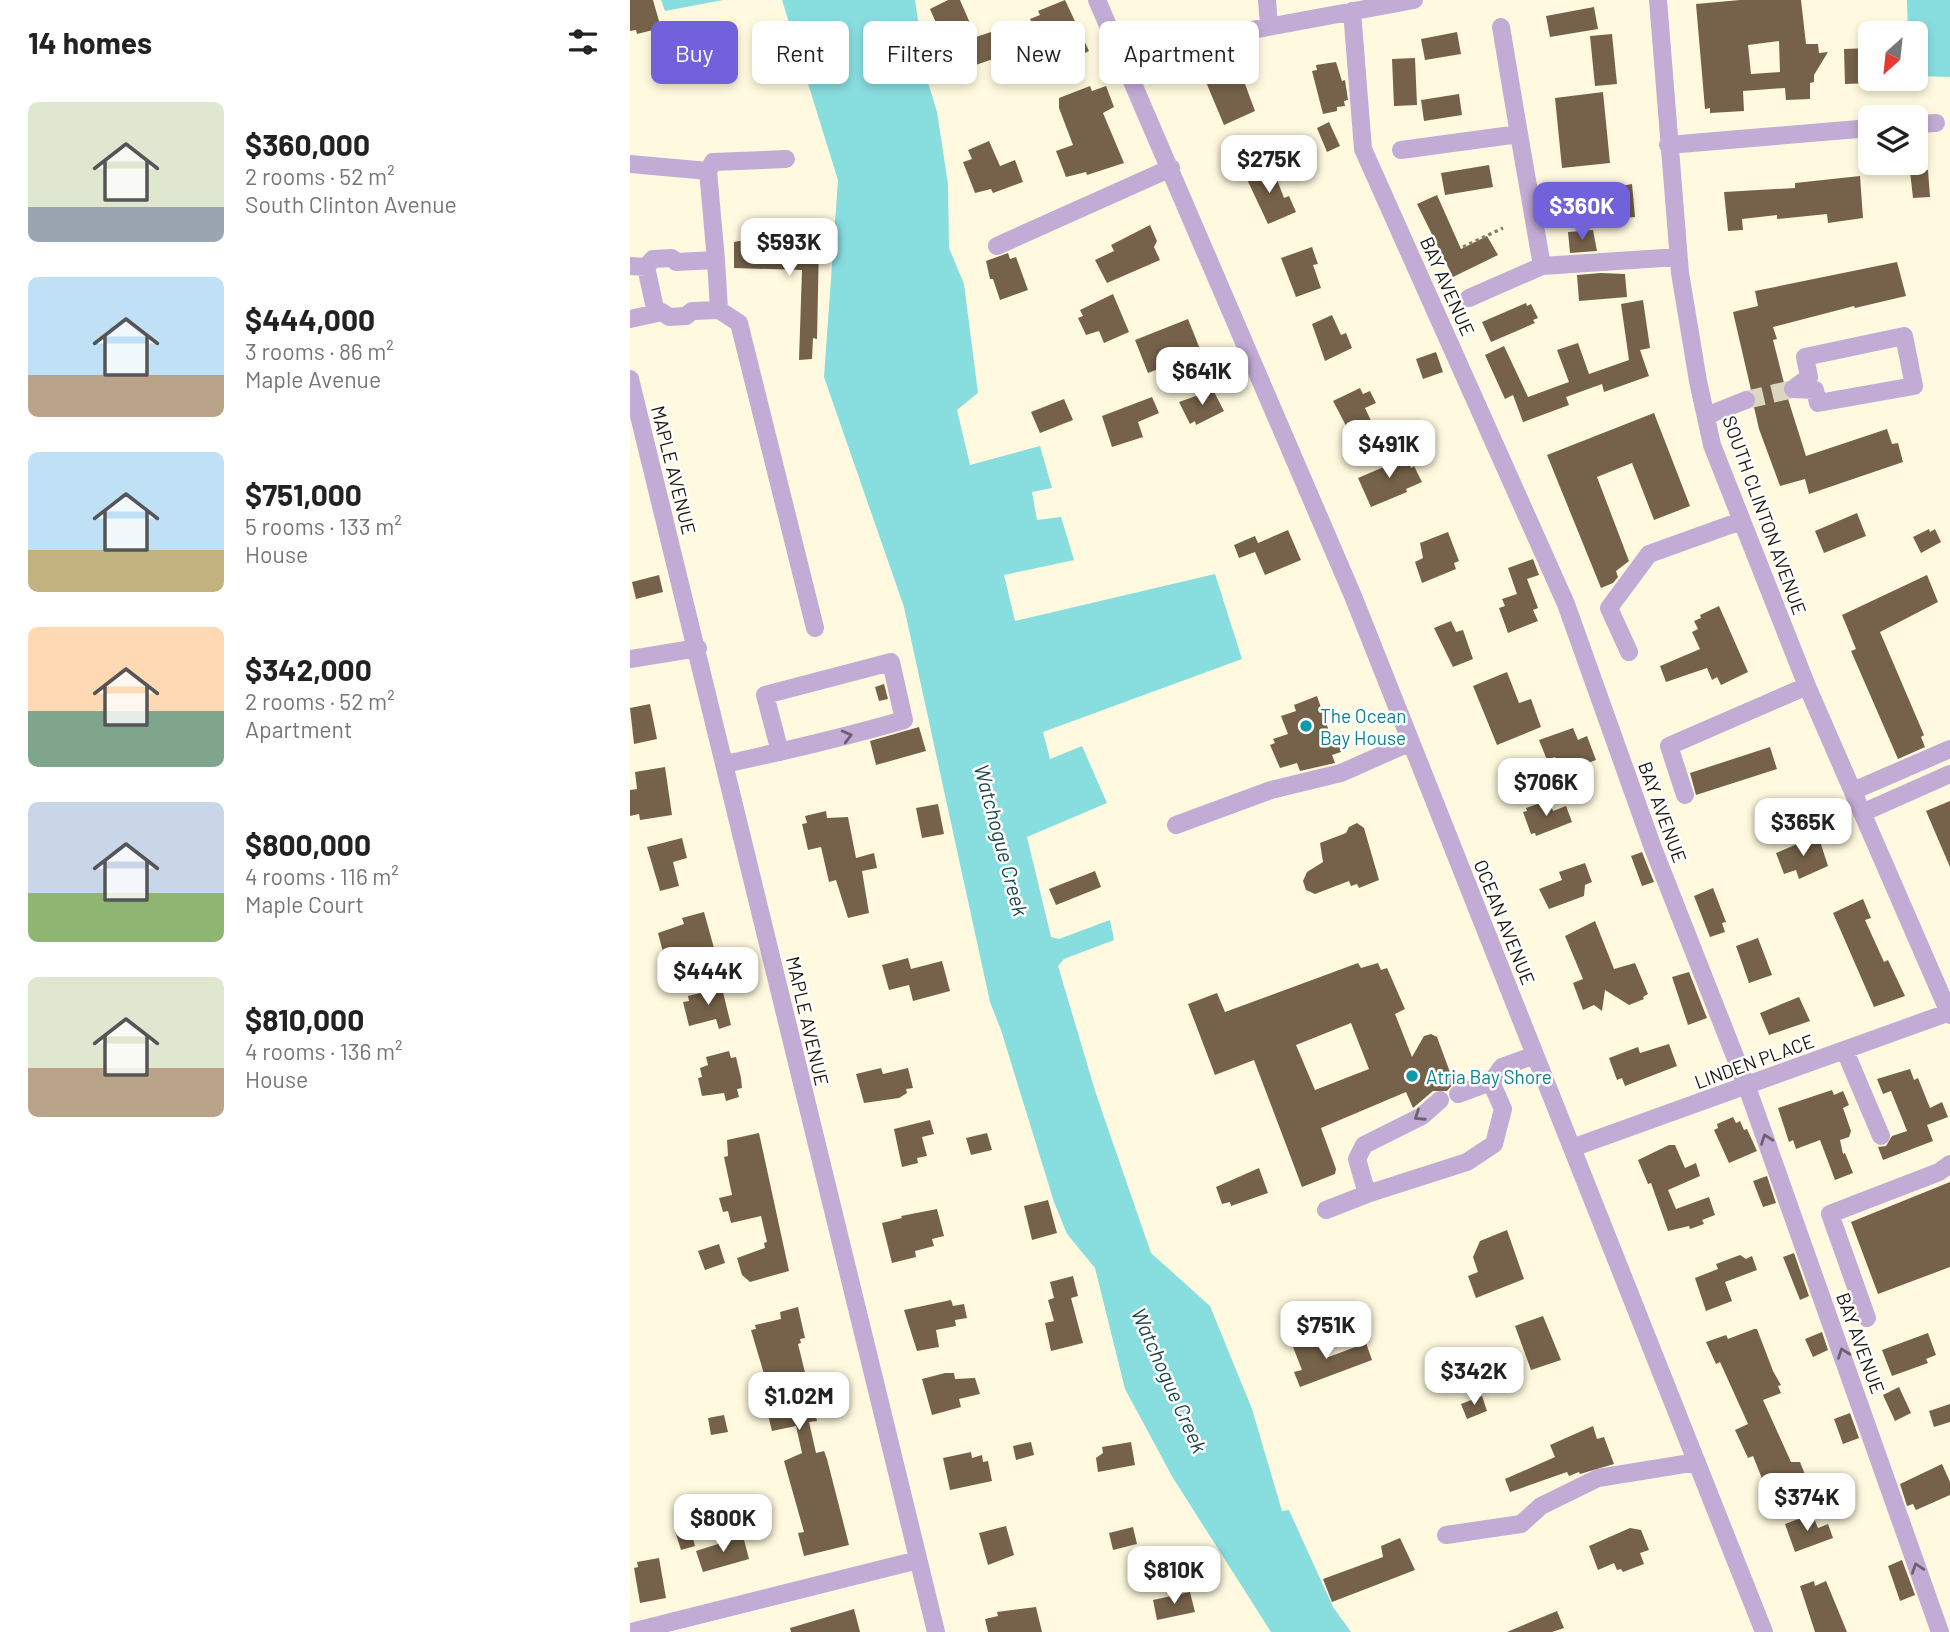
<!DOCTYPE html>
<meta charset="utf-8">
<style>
body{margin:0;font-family:Barlow,sans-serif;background:#f6f6f6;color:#222;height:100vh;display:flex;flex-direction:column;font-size:26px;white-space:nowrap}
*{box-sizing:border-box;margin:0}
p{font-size:23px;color:#767676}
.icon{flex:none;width:38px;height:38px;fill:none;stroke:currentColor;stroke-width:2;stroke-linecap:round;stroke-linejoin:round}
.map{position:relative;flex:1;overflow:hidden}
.panel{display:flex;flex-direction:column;background:#fff;width:630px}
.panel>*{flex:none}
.hud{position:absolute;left:21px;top:21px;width:665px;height:63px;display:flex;gap:14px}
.needle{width:46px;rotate:207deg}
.controls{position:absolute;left:1228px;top:21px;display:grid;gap:14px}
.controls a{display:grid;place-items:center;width:70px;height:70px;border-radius:10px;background:#fff;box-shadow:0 4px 10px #0003;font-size:35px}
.price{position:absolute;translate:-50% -60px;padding:0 16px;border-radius:14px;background:#fff;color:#222;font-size:23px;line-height:46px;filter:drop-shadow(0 2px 4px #0008)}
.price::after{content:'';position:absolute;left:50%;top:42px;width:21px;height:16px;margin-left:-10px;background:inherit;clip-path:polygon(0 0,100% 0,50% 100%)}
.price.active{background:#7161db;color:#fff}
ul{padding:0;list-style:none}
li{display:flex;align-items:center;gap:21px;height:175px;padding:0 28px}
li span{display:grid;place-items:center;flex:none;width:196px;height:140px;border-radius:10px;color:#555}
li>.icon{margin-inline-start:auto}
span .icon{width:84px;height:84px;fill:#fffc;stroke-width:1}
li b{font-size:30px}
h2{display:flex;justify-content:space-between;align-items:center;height:84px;padding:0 28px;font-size:30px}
.tag{padding:0 24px;border-radius:10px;background:#fff;box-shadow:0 4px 10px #0003;font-size:24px;line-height:63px}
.tag.active{background:#7161db;color:#fff}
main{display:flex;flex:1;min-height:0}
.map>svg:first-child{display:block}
.water{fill:#88dddf}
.building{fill:#76624a;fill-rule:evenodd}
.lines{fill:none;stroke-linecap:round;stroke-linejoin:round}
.minor-tunnel{stroke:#dcd8bf;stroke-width:18;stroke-dasharray:18 9;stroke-linecap:butt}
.path{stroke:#827f6c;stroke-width:3.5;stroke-dasharray:3.5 3.5;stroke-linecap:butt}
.minor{stroke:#c2abd5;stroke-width:18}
.oneway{stroke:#6e6070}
.culture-dot{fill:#0f9aa8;stroke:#fff;stroke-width:2.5}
.labels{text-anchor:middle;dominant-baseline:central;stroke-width:5;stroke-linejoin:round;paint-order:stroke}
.street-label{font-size:19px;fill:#19160b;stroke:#fff}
.culture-label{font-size:19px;fill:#0d838f;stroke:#fff;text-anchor:start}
.water-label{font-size:21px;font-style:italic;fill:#1e4647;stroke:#fff}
</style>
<main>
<section class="panel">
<h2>14 homes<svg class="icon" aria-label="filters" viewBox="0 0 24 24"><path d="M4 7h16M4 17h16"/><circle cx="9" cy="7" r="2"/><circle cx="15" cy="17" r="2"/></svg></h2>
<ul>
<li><span style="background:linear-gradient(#dfe7d0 75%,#9aa5b1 0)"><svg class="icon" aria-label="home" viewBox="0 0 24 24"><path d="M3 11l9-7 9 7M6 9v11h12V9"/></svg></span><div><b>$360,000</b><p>2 rooms · 52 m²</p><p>South Clinton Avenue</p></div></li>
<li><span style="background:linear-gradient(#bfe0f5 70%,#b9a48a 0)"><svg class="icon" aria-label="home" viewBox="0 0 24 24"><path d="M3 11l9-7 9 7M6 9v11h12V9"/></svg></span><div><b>$444,000</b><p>3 rooms · 86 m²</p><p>Maple Avenue</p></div></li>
<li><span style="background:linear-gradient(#bfe0f5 70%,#c2b280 0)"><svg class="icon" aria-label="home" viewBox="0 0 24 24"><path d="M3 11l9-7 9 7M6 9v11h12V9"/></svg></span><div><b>$751,000</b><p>5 rooms · 133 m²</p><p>House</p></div></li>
<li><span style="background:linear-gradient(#ffd9b3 60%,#7fa58c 0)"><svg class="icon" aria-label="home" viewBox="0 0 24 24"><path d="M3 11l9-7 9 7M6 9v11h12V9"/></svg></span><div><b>$342,000</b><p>2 rooms · 52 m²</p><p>Apartment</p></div></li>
<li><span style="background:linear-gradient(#c9d6e8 65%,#8fb573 0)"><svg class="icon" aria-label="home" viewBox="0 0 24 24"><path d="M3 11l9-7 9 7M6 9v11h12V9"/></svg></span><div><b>$800,000</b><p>4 rooms · 116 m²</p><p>Maple Court</p></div></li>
<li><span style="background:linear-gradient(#dfe7d0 65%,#b9a48a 0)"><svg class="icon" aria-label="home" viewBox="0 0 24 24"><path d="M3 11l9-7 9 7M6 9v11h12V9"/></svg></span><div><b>$810,000</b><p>4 rooms · 136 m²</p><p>House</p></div></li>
</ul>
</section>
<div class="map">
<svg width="1320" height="1632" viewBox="0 0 1320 1632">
<rect width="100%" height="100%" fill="#fffadf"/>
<path class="water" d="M31 0H93L35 11Z
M152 0H285L297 79 307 112 318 184 319 248 334 284 348 393 327 410 340 465 410 446 422 488 402 492 407 520 431 517 444 560 374 575 385 621 585 574 612 659 413 732 420 759 452 746 477 803 397 837 421 937 429 939 480 920 484 940 434 959 428 966 466 1094 521 1253 580 1306 622 1409 652 1511 659 1510 703 1607 721 1632H641L543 1478 495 1389 465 1268 437 1234 424 1202 371 1030 360 1002 274 607 194 377 208 180Z
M1277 0H1320V77L1286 76V33H1278Z"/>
<path class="building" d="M0 0H23L31 28 7 34 6 30 0 31Z
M318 0H330L346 37 361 32 367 49 363 51 366 58 334 69 330 58 325 60 314 30 310 32 300 9Z
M435 0 459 51 433 64 422 41 411 42 400 19 410 15 408 11Z
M1110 0H1171L1176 44H1188L1189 53 1198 52 1184 75V82L1180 83V99L1156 100 1155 88 1113 91 1114 111 1080 113V108L1075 109 1066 4ZM1149 41 1150 72 1121 74 1118 45Z
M964 7 968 29 920 37 916 16Z
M827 32 831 54 795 60 791 39Z
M982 34 987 84 965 86 960 36Z
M1241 48V83L1215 84 1214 49Z
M785 58 787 105 764 106 762 59Z
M706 62 712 81 715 80 718 100 714 101 715 106 707 107V111L693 114 682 71 687 70 686 65Z
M591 68 595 76 599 74 602 80 612 76 625 111 594 125 573 75Z
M460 86 462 91 476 86 484 107 473 113 494 163 457 175 456 172 436 177 426 151 443 145 429 108V98Z
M973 92 980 163 932 168 925 98Z
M829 94 832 115 794 121 791 100Z
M699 122 710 146 697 152 687 128Z
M359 141 370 166 385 160 393 182 363 193 361 189 345 193 333 162 342 159 338 150Z
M634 164 640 179 646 177 654 198 659 196 666 212 638 224 614 173Z
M859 165 863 187 815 195 811 173Z
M1298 170 1300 197 1283 198 1280 171Z
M1230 176 1233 218 1198 223 1197 214 1147 219V215L1112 219 1113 230 1098 231 1094 192 1165 188V183Z
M1002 184 1005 217 983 219 980 188Z
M807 195 831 249 857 236 868 255 823 277 787 204Z
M520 225 527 241 524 247 530 260 477 283 465 260 484 251 481 245Z
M963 230 967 251 940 253 938 232Z
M109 241 189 245 187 339 183 338 182 359 169 360 172 270 104 268V242Z
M682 247 688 264 683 265 691 288 666 297 651 258Z
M378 253 380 259 386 257 398 290 370 300 363 279H360L356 261Z
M1267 262 1276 296 1225 308 1224 306 1143 327 1147 339 1143 340 1154 383 1152 390 1158 399 1176 456 1257 429 1262 444 1268 443 1273 462 1179 494 1175 479 1150 486 1129 429 1124 407 1127 396 1121 390 1103 312 1128 306 1125 291Z
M971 273 995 274 997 297 949 301 947 275Z
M483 294 499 332 474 343 469 331 456 335 448 318 453 316 450 310Z
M1013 300 1020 348 1010 350 1019 376 974 392 972 384 936 397 939 405 893 422 883 395 875 399 855 355 874 346 898 397 939 382 927 350 948 343 959 374 999 360 991 304Z
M896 303 897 306 901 304 908 318 903 320 905 323 861 342 852 322Z
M702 315 711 335 716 333 722 348 695 361 682 324Z
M558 319 576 364 564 369 559 357 518 373 505 340Z
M806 352 813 372 793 379 786 359Z
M730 388 733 394 740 391 746 403 735 408 745 429 723 439 703 401Z
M583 390 594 411 566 425 565 421 560 424 549 402Z
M522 397 529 413 508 422 513 437 482 447 472 416Z
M434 399 443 420 410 433 401 412Z
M1024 413 1060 506 1024 520 1002 463 967 477 999 561 986 571 988 577 983 583 971 588 917 455Z
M763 449 768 460 771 459 773 464 778 461 781 468 784 466 792 482 776 489 777 492 741 507 728 478 756 466 751 454Z
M1227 513 1236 536 1194 553 1185 531Z
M1299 529 1300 532 1305 529 1311 542 1291 553 1283 537Z
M658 530 671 560 635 575 625 552 609 558 604 545 625 536 628 543Z
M818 532 829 561 824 563 826 569 792 583 785 562 793 558 790 543Z
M903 559 909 575 897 579 908 608 903 610 908 621 878 633 869 608 875 606 872 599 887 594 878 568Z
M29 575 33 592 6 599 2 582Z
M1297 575 1308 602 1250 632 1294 735 1291 737 1295 747 1268 759 1221 651 1226 649 1212 615Z
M1089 606 1118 672 1091 685 1087 677 1082 680 1077 668 1036 682 1030 666 1070 649 1062 632 1068 629 1064 621 1071 618 1070 615Z
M821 621 826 632 833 630 843 659 823 667 804 628Z
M877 672 889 703 901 699 911 727 867 745 843 686Z
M254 684 258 699 249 701 245 687Z
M687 696 702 740 707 739 711 752 702 755 705 763 670 771 667 763 650 768 640 745 645 743 643 739 658 734 651 716 666 711 664 705Z
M20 704 27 739 4 744 0 708Z
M289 727 296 751 246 765 240 741Z
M943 728 948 740 957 736 966 760 931 773 925 757 917 760 909 740Z
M1140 747 1147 769 1066 795 1060 773Z
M35 767 42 815 10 820 9 814 0 816V790L7 789 5 772Z
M919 800 923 811 936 806 942 822 906 836 905 833 901 834 893 812 897 811 896 808Z
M1320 801V867L1296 811Z
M308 804 314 834 292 838 286 808Z
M196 811 197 818 218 817 226 858 244 853 247 868 232 871 239 913 218 918 206 880 199 882 191 847 178 850 172 824 177 823 175 816Z
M727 823 734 828 749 880 729 888 727 884 721 886 719 881 685 894 676 890 673 881 677 872 693 862 690 843 716 833 719 827Z
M1188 835 1198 866 1169 879 1166 870 1154 874 1146 853Z
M52 838 57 858 43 862 49 886 30 891 17 847Z
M1012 852 1024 882 1012 886 1001 856Z
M955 863 962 882 955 885 954 896 919 909 909 889 932 880 929 872Z
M465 871 471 887 426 905 419 889Z
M1083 888 1096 922 1092 923 1095 932 1080 937 1064 896Z
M1233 899 1241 918 1235 920 1254 962 1258 960 1275 996 1244 1007 1203 913Z
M74 912 84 948 75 951 78 963 62 967 59 953 35 960 28 933 54 924 52 918Z
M965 921 984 969 1005 963 1018 994 1013 997 1014 999 999 1005 975 990 972 1011 964 1005 953 1010 943 983 953 979 935 936Z
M1128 938 1142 975 1119 983 1106 946Z
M278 958 281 969 312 961 320 991 283 1001 279 985 259 990 252 965Z
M728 963 731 968 748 963 751 970 757 968 775 1009 765 1014 782 1057 794 1036 801 1034 807 1037 824 1083 817 1091H803L783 1108 776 1092 691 1128 706 1169 705 1174 672 1187 624 1060 585 1075 558 1004 587 993 595 1012ZM721 1023 739 1069 685 1090 666 1045Z
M1059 972 1077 1018 1058 1025 1042 977Z
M90 980 101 1025 89 1029 86 1019 59 1026 53 1002 59 1001 58 996 78 991 76 984Z
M1169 997 1180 1021 1139 1035 1130 1013Z
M1039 1044 1047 1066 995 1086 992 1078 987 1080 979 1058 1008 1047 1010 1053Z
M99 1051 101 1058 106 1057 111 1078 112 1088 107 1089 109 1097 96 1101 94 1093 72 1096 68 1078 72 1077 70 1068 78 1065 76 1057Z
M251 1068 253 1074 278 1068 283 1088 276 1089 277 1093 269 1098 234 1103 226 1074Z
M1280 1069 1284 1080 1288 1078 1300 1108 1312 1102 1318 1117 1297 1125 1303 1141 1253 1160 1248 1147 1256 1146 1262 1136 1277 1131 1261 1091 1253 1094 1247 1079Z
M1202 1090 1204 1095 1213 1091 1219 1105 1213 1108 1221 1131 1219 1137 1210 1140 1213 1154 1215 1153 1223 1173 1205 1180 1190 1140 1166 1149 1163 1140 1159 1142 1148 1108Z
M1103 1117 1106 1123 1110 1121 1114 1130 1117 1129 1127 1151 1099 1163 1084 1130 1088 1128 1087 1124Z
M300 1120 304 1134 292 1137 297 1156 287 1158 288 1163 272 1167 264 1129Z
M129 1133 159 1271 120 1282 112 1275 107 1258 135 1248 134 1243 137 1242 131 1216 101 1223 98 1211 93 1212 89 1198 102 1195 94 1157 98 1156 97 1140Z
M357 1133 362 1150 341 1155 336 1138Z
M1039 1145H1045L1055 1168 1066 1163 1070 1176 1038 1190 1046 1209 1079 1197 1085 1215 1072 1220 1074 1224 1060 1229 1059 1226 1038 1231 1021 1183 1018 1184 1008 1160Z
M629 1168 638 1193 601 1206 600 1202 592 1204 586 1187Z
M1137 1176 1146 1203 1133 1207 1123 1181Z
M1320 1182V1267L1248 1294 1221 1222Z
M418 1200 427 1233 402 1240 394 1206Z
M307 1209 314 1236 302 1239 304 1246 285 1251 286 1257 262 1263 252 1223 272 1218 271 1216Z
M877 1230 894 1279 846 1298 838 1276 848 1272 843 1257 850 1241Z
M89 1244 95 1263 75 1270 68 1251Z
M1164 1253 1179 1296 1170 1300 1153 1257Z
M1110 1255 1116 1259 1122 1256 1127 1270 1095 1282 1102 1301 1076 1311 1065 1278 1088 1269 1086 1264Z
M443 1276 448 1296 441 1298 453 1343 421 1351 415 1323 424 1321 418 1300 424 1298 420 1282Z
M321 1300 323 1306 334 1304 337 1318 325 1320 326 1326 306 1330 309 1347 287 1351 274 1310Z
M168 1307 175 1338 170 1339 171 1343 168 1344 187 1421 179 1422 186 1453 194 1451 197 1459 219 1545 174 1556 168 1533 174 1532 154 1461 172 1453 166 1426 142 1431 134 1399 129 1400 126 1387 137 1384 121 1330 126 1329 125 1325 151 1319 150 1312Z
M913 1316 931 1360 901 1370 885 1326Z
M1124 1329H1127L1143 1371 1151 1385 1148 1386 1151 1393 1133 1400 1161 1462H1170L1176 1477 1164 1482 1167 1489 1151 1495 1153 1501 1139 1507 1131 1487 1135 1486 1123 1456 1118 1458 1105 1430 1118 1424 1090 1362 1086 1364 1076 1342 1096 1335 1098 1339Z
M1192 1332 1198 1350 1183 1357 1175 1339Z
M1298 1333 1306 1355 1296 1359 1298 1363 1262 1376 1252 1350Z
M689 1337 696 1358 736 1343 742 1360 670 1387 664 1372 672 1370 663 1347Z
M315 1373H324L325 1379 345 1378 350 1394 329 1399 331 1407 302 1415 292 1379Z
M1269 1387 1281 1413 1265 1421 1253 1395Z
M852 1396 857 1411 837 1419 831 1404Z
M1320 1404V1422L1304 1427 1299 1411Z
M1220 1413 1229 1438 1213 1444 1204 1419Z
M94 1415 98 1432 81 1435 78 1418Z
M963 1426 967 1439 974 1437 984 1464 950 1474 949 1472 939 1476 937 1472 880 1492 875 1479 925 1457 920 1445Z
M401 1442 404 1455 386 1460 383 1446Z
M501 1442 505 1465 468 1472 466 1458 473 1453 472 1447Z
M341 1452 342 1458 352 1455 353 1462 358 1461 362 1481 320 1490 313 1458Z
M1312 1464 1320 1482V1495L1286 1510 1283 1504 1277 1506 1270 1484Z
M1182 1514 1188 1528 1198 1524 1203 1538 1165 1552 1155 1524Z
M376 1526 384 1555 358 1565 349 1533Z
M60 1527 65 1546 51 1550 45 1531Z
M503 1527 507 1544 483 1550 479 1533Z
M1000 1528 1011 1530 1019 1550 1010 1553 1014 1564 993 1572 991 1569 987 1570 984 1563 968 1570 959 1546Z
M113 1536 119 1559 73 1572 66 1551Z
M770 1538 785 1570 702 1602 693 1579 753 1557 751 1546Z
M29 1558 36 1598 10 1603 4 1568 8 1567 7 1562Z
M1272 1560 1285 1595 1270 1601 1258 1566Z
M1184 1581 1185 1586 1196 1581 1217 1632H1185L1170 1586Z
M560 1592 565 1612 527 1620 523 1600Z
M406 1607 412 1632H358L355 1619 368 1616 367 1612Z
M224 1609 230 1632H161L160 1628Z
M927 1611 934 1628 922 1632H877Z"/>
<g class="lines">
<path class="minor-tunnel" d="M1116 400 1163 389"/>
<path class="path" d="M833 247 873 228"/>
<path class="minor" d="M467 0 723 596 1134 1632
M637 0 639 26
M1028 0 1050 273 1068 381 1082 445 1177 686 1320 1015
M722 11 733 149 936 604 1023 848 1117 1087 1310 1632
M871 27 889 134
M492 54 784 0
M1286 124 1306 123
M1038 145 1241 128
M771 150 889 134 912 266
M0 164 78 171
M367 246 541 168
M86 260 78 171 83 162 156 159
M0 266 16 267 23 259 42 258 46 262 86 260 89 310 62 311 56 316 39 317 32 312 0 319
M16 267 26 313
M839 298 912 266 1048 257
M89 310 109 323 185 628
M1274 336 1284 386 1188 403 1185 390 1163 389 1179 377 1175 357Z
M0 379 306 1632
M1076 416 1116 400
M999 652 979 608 1019 554 1111 521
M0 659 68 648
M95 764C155 751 215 737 274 720L261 662 135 695 150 752
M1223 791 1320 749
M1055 795 1039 746 1177 686
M1232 813 1320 774
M546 825 641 790 711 773 781 742
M1215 1051 1251 1136
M828 1094 861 1082 872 1067 905 1055
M810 1100 792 1116 734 1145 727 1159 737 1194 837 1162 864 1144 873 1109 861 1082
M942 1148 1320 1012
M696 1210 737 1194
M1237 1318 1200 1214 1309 1172 1320 1164
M816 1535 891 1524 911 1506 968 1478 1067 1462
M1 1632 288 1560"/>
</g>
<defs><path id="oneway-chevron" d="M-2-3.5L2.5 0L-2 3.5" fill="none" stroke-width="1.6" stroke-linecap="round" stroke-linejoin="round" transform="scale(1.75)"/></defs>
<g class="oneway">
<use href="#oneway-chevron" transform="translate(217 736) rotate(-15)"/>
<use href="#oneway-chevron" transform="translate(789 1116) rotate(147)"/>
<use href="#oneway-chevron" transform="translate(1136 1139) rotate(-110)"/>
<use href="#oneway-chevron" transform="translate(1213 1353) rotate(-110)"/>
<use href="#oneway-chevron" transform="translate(1287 1568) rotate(-109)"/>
</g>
<g class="culture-dot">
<circle cx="676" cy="726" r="7"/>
<circle cx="782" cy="1076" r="7"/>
</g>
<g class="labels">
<g class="street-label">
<text transform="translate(818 286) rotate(66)">BAY AVENUE</text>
<text transform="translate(44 470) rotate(76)">MAPLE AVENUE</text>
<text transform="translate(1135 515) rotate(70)">SOUTH CLINTON AVENUE</text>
<text transform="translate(1033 812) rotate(70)">BAY AVENUE</text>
<text transform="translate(875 922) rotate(68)">OCEAN AVENUE</text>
<text transform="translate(178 1021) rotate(77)">MAPLE AVENUE</text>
<text transform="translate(1124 1061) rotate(-20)">LINDEN PLACE</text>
<text transform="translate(1231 1343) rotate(70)">BAY AVENUE</text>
</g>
<g class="culture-label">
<text x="690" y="715">The Ocean<tspan x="690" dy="22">Bay House</tspan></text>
<text x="796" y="1076">Atria Bay Shore</text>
</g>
<g class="water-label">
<text transform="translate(372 840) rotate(75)">Watchogue Creek</text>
<text transform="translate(540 1380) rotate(66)">Watchogue Creek</text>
</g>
</g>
</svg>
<div class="controls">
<a><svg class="needle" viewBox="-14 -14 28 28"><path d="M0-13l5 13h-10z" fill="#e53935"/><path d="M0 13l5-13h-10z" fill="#767676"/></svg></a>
<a><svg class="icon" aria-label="layers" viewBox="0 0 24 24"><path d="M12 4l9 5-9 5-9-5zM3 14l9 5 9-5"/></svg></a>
</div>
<b class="price" style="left:639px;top:195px">$275K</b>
<b class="price active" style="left:952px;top:242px">$360K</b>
<b class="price" style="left:159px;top:278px">$593K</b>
<b class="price" style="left:572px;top:407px">$641K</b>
<b class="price" style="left:759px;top:480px">$491K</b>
<b class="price" style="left:916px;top:818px">$706K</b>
<b class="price" style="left:1173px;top:858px">$365K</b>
<b class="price" style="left:78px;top:1007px">$444K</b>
<b class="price" style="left:696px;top:1361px">$751K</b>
<b class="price" style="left:844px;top:1407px">$342K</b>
<b class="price" style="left:169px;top:1432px">$1.02M</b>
<b class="price" style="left:1177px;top:1533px">$374K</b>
<b class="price" style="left:93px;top:1554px">$800K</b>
<b class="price" style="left:544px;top:1606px">$810K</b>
<div class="hud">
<a class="tag active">Buy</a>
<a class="tag">Rent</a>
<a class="tag">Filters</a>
<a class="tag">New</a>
<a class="tag">Apartment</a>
</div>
</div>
</main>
